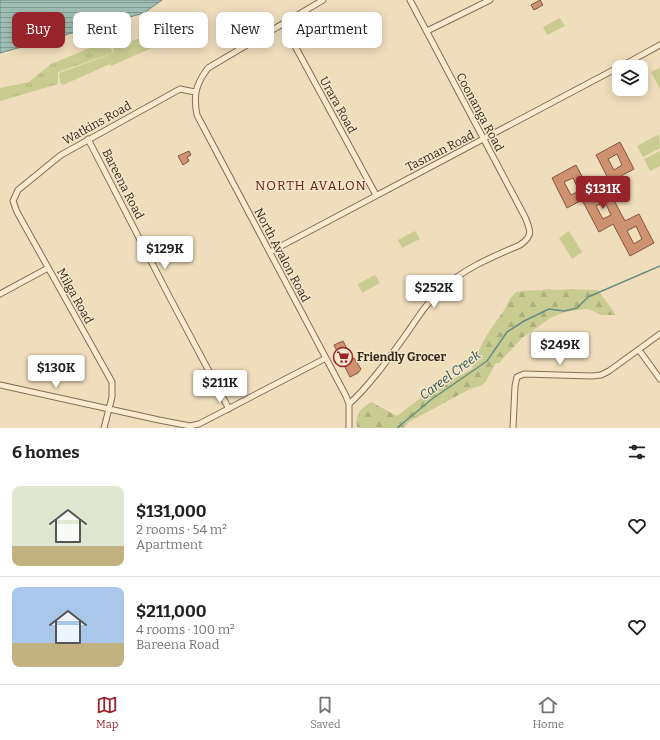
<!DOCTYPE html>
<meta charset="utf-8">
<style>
body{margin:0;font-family:Bitter,serif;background:#f6f6f6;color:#202124;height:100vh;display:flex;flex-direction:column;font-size:15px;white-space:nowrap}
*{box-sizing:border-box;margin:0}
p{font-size:13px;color:#757577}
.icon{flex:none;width:22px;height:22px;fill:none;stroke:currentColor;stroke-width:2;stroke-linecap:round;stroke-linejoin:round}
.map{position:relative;height:428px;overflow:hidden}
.panel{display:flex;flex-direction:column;background:#fff;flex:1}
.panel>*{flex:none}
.hud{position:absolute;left:12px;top:12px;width:400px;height:36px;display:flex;gap:8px}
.buttons{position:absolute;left:612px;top:60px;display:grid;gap:8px}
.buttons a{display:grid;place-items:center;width:36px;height:36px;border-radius:8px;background:#fff;box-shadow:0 2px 10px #0003;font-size:20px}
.price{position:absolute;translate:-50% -34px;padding:0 9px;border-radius:4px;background:#fff;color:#222;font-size:13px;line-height:26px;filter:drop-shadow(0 1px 2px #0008)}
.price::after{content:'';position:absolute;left:50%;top:24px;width:12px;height:9px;margin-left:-6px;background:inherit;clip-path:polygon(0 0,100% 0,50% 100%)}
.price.current{background:#97242b;color:#fff}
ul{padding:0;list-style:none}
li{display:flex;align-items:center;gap:12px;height:100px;padding:0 12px}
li+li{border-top:1px solid #e0e0e0}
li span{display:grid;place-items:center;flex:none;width:112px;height:80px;border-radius:8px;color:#555}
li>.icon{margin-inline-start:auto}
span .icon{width:48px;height:48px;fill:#fffc;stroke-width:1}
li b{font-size:17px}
h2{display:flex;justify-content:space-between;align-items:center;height:48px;padding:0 12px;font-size:17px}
.tag{padding:0 14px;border-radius:8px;background:#fff;box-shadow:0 2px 10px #0003;font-size:14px;line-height:36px}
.tag.current{background:#97242b;color:#fff}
.dock{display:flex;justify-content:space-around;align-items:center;height:56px;border-top:1px solid #e0e0e0;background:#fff;font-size:11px;color:#757577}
.dock a{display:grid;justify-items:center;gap:2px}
.dock .current{color:#97242b}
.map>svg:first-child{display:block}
.grass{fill:url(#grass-tufts)}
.forest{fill:url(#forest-firs)}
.park{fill:#c9cc90}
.water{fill:url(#water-rules);stroke:#688d81}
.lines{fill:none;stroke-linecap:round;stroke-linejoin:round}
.stream{stroke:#688d81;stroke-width:1.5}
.building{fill:#ce9270;stroke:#86543b;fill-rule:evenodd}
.minor-casing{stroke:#866d55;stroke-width:7}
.minor{stroke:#faeacf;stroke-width:5}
.labels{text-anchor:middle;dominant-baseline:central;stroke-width:3;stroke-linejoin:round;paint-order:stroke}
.street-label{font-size:12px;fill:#35261b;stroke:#f6e7cc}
.poi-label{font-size:12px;font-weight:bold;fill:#35261b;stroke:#f6e7cc;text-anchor:start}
.neighbourhood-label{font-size:13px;letter-spacing:1px;fill:#632419;stroke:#f6e7cc}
.water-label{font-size:13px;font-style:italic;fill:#295550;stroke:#f6e7cc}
</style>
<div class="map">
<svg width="660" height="428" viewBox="0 0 660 428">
<defs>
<pattern id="grass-tufts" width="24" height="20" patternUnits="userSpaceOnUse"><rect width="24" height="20" fill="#c9cc90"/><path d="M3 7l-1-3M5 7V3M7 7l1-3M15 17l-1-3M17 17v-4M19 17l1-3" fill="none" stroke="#adaf7c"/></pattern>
<pattern id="forest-firs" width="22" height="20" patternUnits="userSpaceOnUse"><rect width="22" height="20" fill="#c9cc90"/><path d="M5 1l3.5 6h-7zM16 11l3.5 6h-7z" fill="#adaf7c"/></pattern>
<pattern id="water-rules" width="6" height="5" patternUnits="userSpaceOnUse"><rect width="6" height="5" fill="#a0bfb4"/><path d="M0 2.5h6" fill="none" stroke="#839b92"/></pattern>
</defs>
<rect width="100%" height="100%" fill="#efddbc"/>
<path class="grass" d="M107 41 113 53 58 72V84L0 101V88L29 82 51 64Z"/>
<path class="forest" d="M548 289 556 290 571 289 598 290 616 315H601L589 309H584L565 312 552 317 522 338 499 363H496L485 383 480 386 468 390 409 422 404 428H357C355 413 360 410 371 402L397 416 427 393 472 369C478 347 490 329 503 312 507 306 509 296 517 292 526 289 538 292 548 289Z"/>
<path class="park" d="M560 18 565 26 547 35 543 27Z
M175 30 180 32 181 35 111 66 110 64 63 85 60 83 59 73 109 55 114 52 113 49 115 45 128 42H130L137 39H146L154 32 165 33Z
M660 68V89L651 72Z
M659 134 660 148 643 157 637 146Z
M660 151V166L650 171 644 159Z
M415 231 420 239 402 248 398 240Z
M569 231 582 252 572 259 559 238Z
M375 275 380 283 362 293 358 284Z"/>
<path class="water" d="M0 0H162L144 13 0 53Z"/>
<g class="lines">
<path class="stream" d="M397 428 432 399 487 361 507 332 524 321 549 309 564 311 577 308 588 297 660 266"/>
</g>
<path class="building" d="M540 0 543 5 534 10 531 5Z
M620 142 634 169 610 182 596 155ZM617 154 622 165 614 170 608 159Z
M189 151 191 155 187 157 189 161 183 165 178 156Z
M576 165 593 197 608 189 625 221 639 214 654 243 630 256 613 224 599 232 582 200 567 208 552 178ZM573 178 579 191 571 195 564 182ZM605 202 611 215 603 219 596 206ZM636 226 642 239 634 244 627 231Z
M343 341 352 359 354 358 361 369 358 373 350 377 334 345Z"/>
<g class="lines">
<g class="minor-casing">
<path id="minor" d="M323 0 208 68C196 84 193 95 197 115L346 396 349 404V428
M283 24 376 195
M427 31 490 0
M620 67 660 45
M88 139 169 296 229 409
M270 252 619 67
M0 294 48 268
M639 350 660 379
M0 385 159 420 190 426 199 424 326 358
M349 404C371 384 389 358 407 333 418 317 428 301 443 288 465 268 492 257 520 245 533 236 531 231 525 217L410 0
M104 428 112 397V382L17 212 13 201 18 190 61 155 180 89 195 92
M513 428 515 386 517 377 524 374 592 376 601 375 609 371 660 334"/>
</g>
<use href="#minor" class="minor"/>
</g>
<defs>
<g id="supermarket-ring" transform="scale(1)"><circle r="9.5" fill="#f6e7cc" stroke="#97242b" stroke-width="1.5"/><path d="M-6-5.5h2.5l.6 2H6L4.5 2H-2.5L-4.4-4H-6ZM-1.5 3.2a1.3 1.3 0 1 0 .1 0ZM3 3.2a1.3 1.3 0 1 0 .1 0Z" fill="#97242b"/></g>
</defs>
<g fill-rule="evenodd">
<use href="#supermarket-ring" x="343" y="357"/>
</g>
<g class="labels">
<g class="street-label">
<text transform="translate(338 105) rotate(61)">Urara Road</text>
<text transform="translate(480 112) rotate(62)">Coonanga Road</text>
<text transform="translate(97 123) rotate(-29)">Watkins Road</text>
<text transform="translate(440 151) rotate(-27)">Tasman Road</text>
<text transform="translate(123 184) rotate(63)">Bareena Road</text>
<text transform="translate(282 255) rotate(62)">North Avalon Road</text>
<text transform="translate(75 296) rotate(61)">Milga Road</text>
</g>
<g class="poi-label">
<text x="357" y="357">Friendly Grocer</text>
</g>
<g class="neighbourhood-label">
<text x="311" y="185">NORTH AVALON</text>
</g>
<g class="water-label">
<text transform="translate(450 375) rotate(-37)">Careel Creek</text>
</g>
</g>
</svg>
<div class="buttons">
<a><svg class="icon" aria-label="layers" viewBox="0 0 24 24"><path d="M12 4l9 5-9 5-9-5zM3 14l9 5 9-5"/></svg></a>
</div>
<b class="price current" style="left:603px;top:210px">$131K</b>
<b class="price" style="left:165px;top:270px">$129K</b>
<b class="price" style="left:434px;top:309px">$252K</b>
<b class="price" style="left:560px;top:366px">$249K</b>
<b class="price" style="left:56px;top:389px">$130K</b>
<b class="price" style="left:220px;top:404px">$211K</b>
<div class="hud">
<a class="tag current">Buy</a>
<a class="tag">Rent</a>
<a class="tag">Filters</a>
<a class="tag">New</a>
<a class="tag">Apartment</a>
</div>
</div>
<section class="panel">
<h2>6 homes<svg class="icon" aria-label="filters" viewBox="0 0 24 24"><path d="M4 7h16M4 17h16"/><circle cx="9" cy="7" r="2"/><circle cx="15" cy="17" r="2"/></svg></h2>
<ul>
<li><span style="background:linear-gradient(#dfe7d0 75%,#c2b280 0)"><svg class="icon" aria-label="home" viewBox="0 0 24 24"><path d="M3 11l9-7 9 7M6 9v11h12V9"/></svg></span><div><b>$131,000</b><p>2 rooms · 54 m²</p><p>Apartment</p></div><svg class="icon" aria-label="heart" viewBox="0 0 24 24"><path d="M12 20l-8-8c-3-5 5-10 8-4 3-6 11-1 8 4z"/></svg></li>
<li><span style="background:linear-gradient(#a9c7e8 70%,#c2b280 0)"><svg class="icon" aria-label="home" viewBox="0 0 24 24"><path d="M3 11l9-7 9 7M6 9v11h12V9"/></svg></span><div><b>$211,000</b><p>4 rooms · 100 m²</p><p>Bareena Road</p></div><svg class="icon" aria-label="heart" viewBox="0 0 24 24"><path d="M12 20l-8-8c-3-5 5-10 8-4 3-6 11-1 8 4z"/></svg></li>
</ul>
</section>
<nav class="dock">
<a class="current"><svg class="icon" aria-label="map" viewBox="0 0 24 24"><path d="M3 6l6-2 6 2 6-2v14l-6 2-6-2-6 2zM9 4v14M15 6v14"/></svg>Map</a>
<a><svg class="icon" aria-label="saved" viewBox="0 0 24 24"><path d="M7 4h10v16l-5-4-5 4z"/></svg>Saved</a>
<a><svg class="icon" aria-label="home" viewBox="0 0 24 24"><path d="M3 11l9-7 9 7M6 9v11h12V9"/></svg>Home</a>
</nav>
